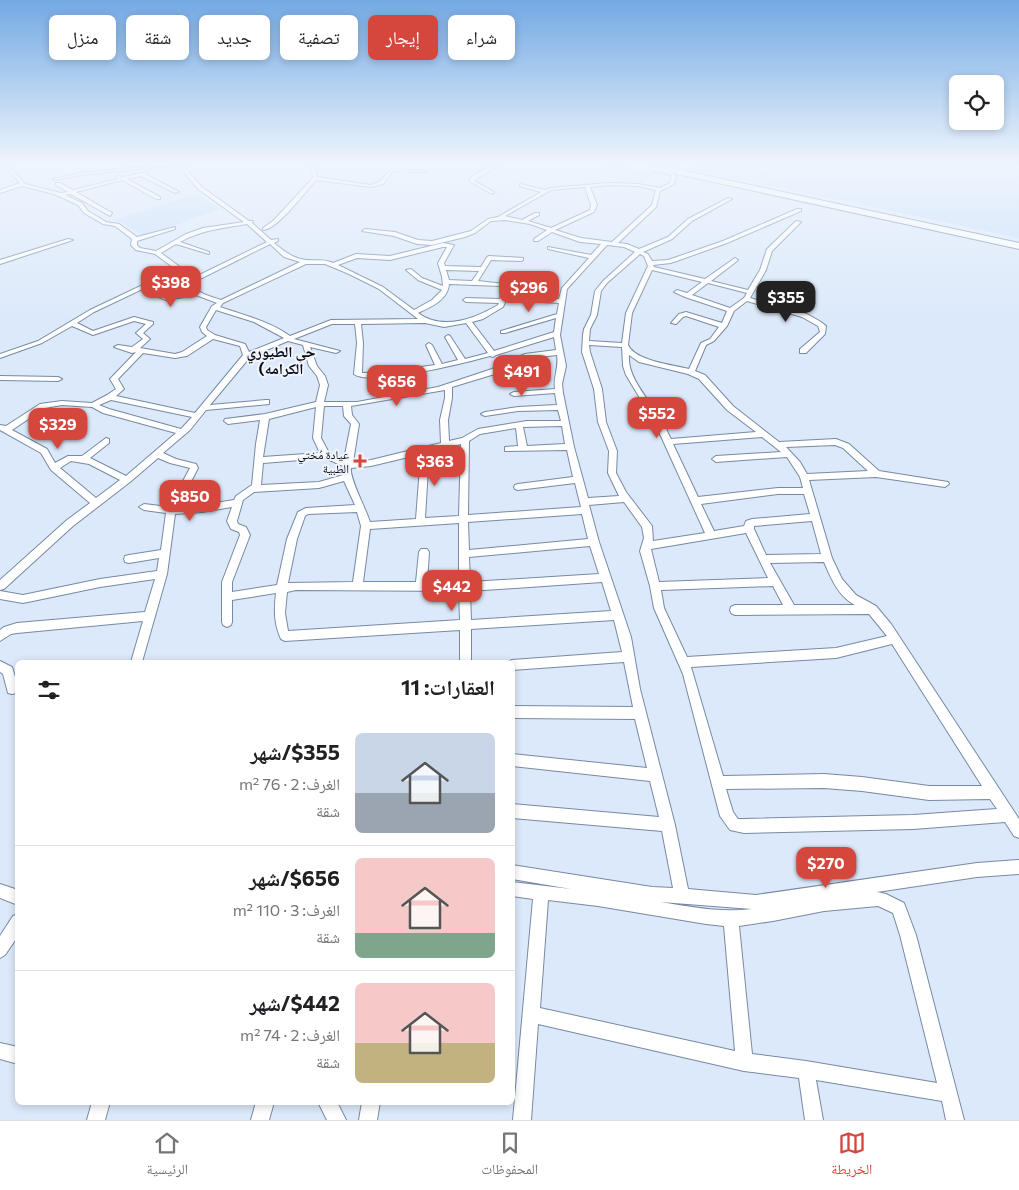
<!DOCTYPE html>
<html lang="ar">
<meta charset="utf-8">
<style>
body{margin:0;font-family:Commissioner,"Noto Naskh Arabic",sans-serif;background:#f6f6f6;color:#202124;direction:rtl;height:100vh;display:flex;flex-direction:column;font-size:19px;white-space:nowrap}
*{box-sizing:border-box;margin:0}
p{font-size:16px;color:#757577}
.icon{flex:none;width:28px;height:28px;fill:none;stroke:currentColor;stroke-width:2;stroke-linecap:round;stroke-linejoin:round}
.map{position:relative;flex:1;overflow:hidden;direction:ltr}
.details{position:absolute;left:15px;top:660px;width:500px;height:445px;display:flex;flex-direction:column;background:#fff;border-radius:8px;box-shadow:0 2px 8px #0003;direction:rtl}
.details>*{flex:none}
.hud{position:absolute;left:15px;top:15px;width:500px;height:45px;direction:rtl;display:flex;gap:10px}
.tools{position:absolute;left:949px;top:75px;display:grid;gap:10px}
.tools a{display:grid;place-items:center;width:55px;height:55px;border-radius:8px;background:#fff;box-shadow:0 2px 8px #0003;font-size:25px}
.price{position:absolute;translate:-50% -42px;padding:0 11px;border-radius:10px;background:#d5473d;color:#fff;font-size:16px;line-height:32px;filter:drop-shadow(0 1px 2px #0008)}
.price::after{content:'';position:absolute;left:50%;top:30px;width:15px;height:11px;margin-left:-8px;background:inherit;clip-path:polygon(0 0,100% 0,50% 100%)}
.price.active{background:#222;color:#fff}
ul{padding:0;list-style:none}
li{display:flex;align-items:center;gap:15px;height:125px;padding:0 20px}
li+li{border-top:1px solid #e0e0e0}
li span{display:grid;place-items:center;flex:none;width:140px;height:100px;border-radius:8px;color:#555}
li>.icon{margin-inline-start:auto}
span .icon{width:60px;height:60px;fill:#fffc;stroke-width:1}
li b{font-size:21px}
h2{display:flex;justify-content:space-between;align-items:center;height:60px;padding:0 20px;font-size:21px}
.chip{padding:0 18px;border-radius:8px;background:#fff;box-shadow:0 2px 8px #0003;font-size:18px;line-height:45px}
.chip.active{background:#d5473d;color:#fff}
.menu{display:flex;justify-content:space-around;align-items:center;height:70px;border-top:1px solid #e0e0e0;background:#fff;font-size:14px;color:#757577}
.menu a{display:grid;justify-items:center;gap:2px}
.menu .active{color:#d5473d}
.map>svg:first-child{display:block}
.built{fill:#c9dffa}
.building{fill:#ddb6b1;stroke:#9c7974}
.lines{fill:none;stroke-linecap:round;stroke-linejoin:round}
.minor-casing{stroke:#768aa3;stroke-width:2}
.trunk-casing{stroke:#768aa3;stroke-width:2}
.minor{fill:#fff;fill-rule:evenodd}
.trunk{fill:#fff;fill-rule:evenodd}
.poi-dot{fill:#d5473d;stroke:#f1f5fb;stroke-width:2}
.labels{text-anchor:middle;dominant-baseline:central;stroke-width:4;stroke-linejoin:round;paint-order:stroke}
.poi-label{font-size:12px;fill:#070d17;stroke:#f1f5fb;text-anchor:end}
.far-district-label{font-size:15px;font-weight:bold;fill:#070d17;stroke:#f1f5fb}
</style>
<div class="map">
<svg width="1019" height="1120" viewBox="0 0 1019 1120">
<rect width="100%" height="100%" fill="#dce9fa"/>
<path class="built" d="M610 165H616L657 173 641 184 596 174Z
M699 165H1019V238L692 169Z
M196 194 221 209 144 236 115 219Z"/>
<path class="building" d="M174 280 187 288 166 294 152 289Z"/>
<g class="lines">
<g class="minor-casing">
<path id="minor" d="M3 165H7L25 184 61 193 68 192 56 185V183H60L73 190 118 179 117 176 123 177 147 172 145 174 179 192 175 193 141 176 127 179 160 197V199H156L122 180 76 192 112 213 110 216 71 194 65 195 82 203 88 211 106 222 119 224 137 237 175 227V229L137 241V245L140 248 156 251 186 234 203 228 244 222 198 189 178 165H182L202 187 249 221H253L252 223 271 240 278 239V241L274 243C285 252 295 260 309 260 318 261 325 259 333 263L356 254 390 256 443 243 454 245 444 263 445 266 481 267 487 257 489 256 523 258V260L521 261 491 260 478 281 504 284 508 291 507 296 559 299 562 288 589 258 548 249V247L591 255 601 244 580 242 552 232 538 241H534V239L547 230 530 224 505 220 491 221 475 233 465 237 432 245 417 244 394 236 362 231 365 229 395 232 418 240 432 241 471 231 488 219 498 217 541 192 520 186V184L545 190 550 188 609 183 638 184 660 188 670 183 672 176 664 172 666 170 676 176 674 184 660 191 656 207 618 243 627 244 639 249 668 237 688 219 728 198 732 199 692 221 672 239 643 252 648 254 652 261 668 260 723 241 797 209H801V211L727 243 671 263 653 265 654 267 705 279 735 258 738 260 737 261 711 281 748 290 760 270 767 249 796 221 801 222 772 251 766 270 750 298 807 314 821 322 826 326 825 334 806 353H800V349L820 332 818 326 802 317 747 301 734 311 727 326 714 341 706 345 695 371 705 375 733 406 779 442 836 439 849 444 879 471 948 482 949 484 945 487 876 477 809 480 832 558 842 579 856 595 876 606 891 624 1019 819V838L1014 836 1005 822 913 829 744 833 730 830 720 816 683 674 654 608 650 586 640 551 644 538 642 527 624 502 589 505 599 542 631 637 640 689 675 825 688 889 756 895 977 863 1019 860V874L977 877 877 892 886 894 904 903 916 935 964 1120H946L942 1101 816 1080 823 1120H805L799 1078 744 1071 538 1024 531 1120H513L533 899 512 896V882L571 889 512 879V865L652 887 673 888 662 831 512 818V804L659 817 650 781 512 766V754L647 768 635 719 512 718V706L633 707 624 662 512 670V662H507L512 660 622 652 614 620 471 629V662H460V630L285 641 281 639C274 624 274 610 276 593L232 600V622L231 625 227 627 223 625 222 622V582L240 535 239 532 231 529 227 521 232 507 202 512 175 514 167 574 142 662H131L143 621 17 633 11 634 0 641V630L4 627 17 623 145 612 155 579 100 587 23 603 0 599V591L23 595 100 579 157 571 159 558 129 563 125 562 124 559 125 556 129 555 161 550 166 513 144 510 139 507 144 504 169 507 190 468 170 463 158 458 130 482 73 526 4 589 0 590V580L67 520 90 503 51 470 41 453 0 430V425L6 426 40 404 62 401 92 403 107 395 116 389 110 379 136 352 132 353 114 347 118 345 132 347 143 339 136 333 146 324 134 321 93 335 72 326 42 343 0 358V354L38 341 90 310 170 272 174 268 155 254 136 250 131 245 132 239 115 226 103 224 84 213 78 205 54 194 22 186 0 193V190L20 183ZM609 185 638 186 656 190 652 205 612 242 581 238 555 230 594 212 597 205 590 187ZM585 187 591 205 590 210 551 228 528 221 539 215V213H535L522 220 505 216 551 190ZM247 224 267 242 189 280 176 273 181 268 180 267 161 253 176 244 209 254V252L180 242C201 230 224 228 247 224ZM270 244 284 257 300 262 221 300C210 296 197 294 192 283ZM607 245 624 247 635 252 603 281 595 291 591 315 584 329 583 335 582 352 594 389 598 422 609 451 608 473 619 496 588 498 574 447 563 393 562 384 566 366 560 335 567 289ZM443 247H447L438 263 442 277 443 286 422 278 411 269 406 270 418 280 442 290 432 300 414 310 383 287 338 265 357 258 390 260ZM640 254 644 256 648 266 626 313 622 343 589 341 590 329 597 315 601 291 607 283ZM306 264H325L349 274 379 289 418 319 331 320 290 336C269 321 243 315 220 307L223 303ZM446 270 479 271 472 281 449 280ZM652 270 702 282 687 293 677 290 674 292 685 297 727 311 722 323 686 312 679 314 671 323 676 324 683 317 686 316 719 327 710 339 701 343 689 369C673 365 635 361 628 345L632 313ZM172 275 186 283 192 292 166 296 148 290 145 292 166 300 196 295 217 303 212 306 200 327 202 332 207 336 182 352 175 354 140 348 150 339 143 333 153 324V322L134 317 93 331 77 323 94 312ZM708 283 747 293 744 298 730 308 692 295ZM449 284 500 286 502 291 500 299 466 298 463 300 466 302 499 303 498 305C474 319 443 331 418 313 431 307 448 300 449 284ZM506 300 559 303 557 314 501 331V333H505L556 318 554 332 494 351 472 322 483 319 503 307ZM216 310 254 322 284 338 249 352 245 344 215 335 207 330 206 327ZM425 323 444 327 466 323 488 353 465 359 450 336 448 335 445 337 458 360 442 364 432 345 429 343 426 345 435 365 387 372 362 373 363 343 361 324ZM332 324H355L357 343 354 374C370 387 468 362 490 356L493 357 496 355 554 337 556 350 525 354 492 369 438 387 357 402H324L328 385 325 376 317 366 310 347 336 353 340 351 294 339ZM213 339 240 346 243 355 195 413 116 396 124 389 118 379 143 353 175 358 187 356ZM288 341 303 345 309 366 317 376 320 385 316 402 265 414 225 419 224 421 228 424 260 420 256 444 252 485 236 496 234 500 202 505 178 507 198 468 196 464 176 459 163 453 190 430 206 410 269 404V400H266L210 405 250 357ZM589 345 622 347 623 366 626 375 655 423 705 533 653 541 652 526 626 492 616 473 617 451 606 422 602 389 590 352ZM557 355C559 369 553 377 555 389L514 392 510 394 514 396 555 393 557 405 518 407 485 412 481 414 485 416 518 411 558 410 561 421H527L478 429 462 438 449 441 448 420 452 398V387L498 373 530 358ZM629 355 639 362 688 374 699 379 727 410 756 432 671 439C667 432 665 424 660 418 649 399 627 378 629 355ZM445 390V398L440 420 441 443 371 460 353 462 359 424 352 415 351 406ZM111 400 192 417 181 429 109 409 99 405ZM62 405 92 407 103 413 176 433 126 476 90 458 109 443V439L106 438 82 456H68L55 463 47 449 12 430 45 408ZM324 406H343L344 416 351 424 344 460 329 453 321 438ZM316 407 313 438 320 453 263 457 269 419ZM562 426 565 444 527 446 523 427ZM516 428 518 446 505 447V451L567 450 573 477 518 484 515 485 514 487 515 489 518 490 575 483 581 507 468 515 469 441 480 434ZM762 437 781 452 716 456 712 459 716 462 787 457 800 477 803 488H778L698 497 673 444ZM461 444 459 516 425 518 429 452ZM835 445 843 448 868 471 807 474 800 462 786 447ZM421 454 416 519 370 522C366 509 349 478 351 468L371 466ZM325 458 343 466V475L319 482 261 485 263 463ZM71 461 89 464 120 480 96 498 60 468ZM344 481 355 505 306 508 298 512 287 539 277 585 232 592V582L250 535 246 527 238 524 237 521 243 500 254 492 319 488ZM778 494H804L810 514 752 519 746 521 744 526 714 531 701 504ZM357 512 361 526 353 582 288 583 297 539 305 516 308 514ZM582 514 588 539 469 550 468 522ZM812 521 821 554 766 555 754 529V526ZM459 523V583H427L429 552 427 549H421L419 552 416 582H363L370 529ZM746 533 768 578 659 582 651 549ZM590 546 599 574 470 582 469 557ZM824 562C831 578 838 596 855 605H794L770 563ZM602 582 611 611 471 620 470 591ZM773 586 783 605H735L731 607 730 610 731 613 735 615 869 614 887 636 836 648 687 657 664 608 661 590ZM296 590 459 591 460 620 288 631 285 613 287 592ZM892 644 982 786H929L862 777 824 774 723 776 691 667 836 658ZM824 788 862 791 929 800 990 799 997 809 913 815 744 819H738L733 812 726 789ZM548 900 598 906 706 924 724 926 735 1051 540 1008ZM661 902 752 909C721 913 691 907 661 902ZM878 906 893 913 900 935 937 1083 806 1061 752 1054 739 926 773 921 824 911Z
M165 165H177L81 175 55 180 53 179 81 173Z
M311 165H315L317 177 371 185 379 182 392 169 427 171 425 172 393 171 383 184 371 187 316 180C306 191 277 230 263 230V228L273 221 313 178Z
M491 165H495L496 167 474 181 494 192 492 194 469 181 472 176 491 166Z
M68 239 73 240 0 264V260Z
M0 376 58 377 62 379 58 381 0 380Z
M0 661 12 667 18 687 16 693 12 694 8 693 3 674 0 672Z
M0 884 18 890V905L0 898Z
M18 914V936L5 955 0 958V936L13 916Z
M0 1043 18 1047V1064L0 1059Z
M92 1102H110L105 1120H87Z
M256 1102H274L269 1120H251Z
M318 1102H337L346 1120H327Z
M362 1102H380L377 1120H359Z"/>
</g>
<g class="trunk-casing">
<path id="trunk" d="M651 165H660L658 167 667 168 664 165H673L676 169 1019 243V249L668 172 663 173 652 171Z"/>
</g>
<use href="#minor" class="minor"/>
<use href="#trunk" class="trunk"/>
</g>
<linearGradient id="sky" x2="0" y2="1"><stop stop-color="#73a9e3"/><stop offset="0.51" stop-color="#eff5fd"/><stop offset="1" stop-color="#eff5fd" stop-opacity="0"/></linearGradient>
<rect width="1019" height="321" fill="url(#sky)"/>
<path class="poi-dot" d="M357.5 453.5h5v5h5v5h-5v5h-5v-5h-5v-5h5z"/>
<g class="labels">
<g class="poi-label">
<text x="349" y="454">عيادة مُختي<tspan x="349" dy="14">الطبية</tspan></text>
</g>
<g class="far-district-label">
<text x="281" y="351">حي الطيوري<tspan x="281" dy="17">(الكرامه</tspan></text>
</g>
</g>
</svg>
<div class="tools">
<a><svg class="icon" aria-label="locate" viewBox="0 0 24 24"><circle cx="12" cy="12" r="6"/><path d="M12 2v4M12 18v4M2 12h4M18 12h4"/></svg></a>
</div>
<b class="price" style="left:171px;top:308px">$398</b>
<b class="price" style="left:529px;top:313px">$296</b>
<b class="price active" style="left:786px;top:323px">$355</b>
<b class="price" style="left:522px;top:397px">$491</b>
<b class="price" style="left:397px;top:407px">$656</b>
<b class="price" style="left:657px;top:439px">$552</b>
<b class="price" style="left:58px;top:450px">$329</b>
<b class="price" style="left:435px;top:487px">$363</b>
<b class="price" style="left:190px;top:522px">$850</b>
<b class="price" style="left:452px;top:612px">$442</b>
<b class="price" style="left:826px;top:889px">$270</b>
<div class="hud">
<a class="chip">شراء</a>
<a class="chip active">إيجار</a>
<a class="chip">تصفية</a>
<a class="chip">جديد</a>
<a class="chip">شقة</a>
<a class="chip">منزل</a>
</div>
<section class="details">
<h2>العقارات: 11<svg class="icon" aria-label="filters" viewBox="0 0 24 24"><path d="M4 7h16M4 17h16"/><circle cx="9" cy="7" r="2"/><circle cx="15" cy="17" r="2"/></svg></h2>
<ul>
<li><span style="background:linear-gradient(#c9d6e8 60%,#9aa5b1 0)"><svg class="icon" aria-label="home" viewBox="0 0 24 24"><path d="M3 11l9-7 9 7M6 9v11h12V9"/></svg></span><div><b>$355/شهر</b><p>الغرف: 2 · 76 m²</p><p>شقة</p></div></li>
<li><span style="background:linear-gradient(#f6c9c9 75%,#7fa58c 0)"><svg class="icon" aria-label="home" viewBox="0 0 24 24"><path d="M3 11l9-7 9 7M6 9v11h12V9"/></svg></span><div><b>$656/شهر</b><p>الغرف: 3 · 110 m²</p><p>شقة</p></div></li>
<li><span style="background:linear-gradient(#f6c9c9 60%,#c2b280 0)"><svg class="icon" aria-label="home" viewBox="0 0 24 24"><path d="M3 11l9-7 9 7M6 9v11h12V9"/></svg></span><div><b>$442/شهر</b><p>الغرف: 2 · 74 m²</p><p>شقة</p></div></li>
</ul>
</section>
</div>
<nav class="menu">
<a class="active"><svg class="icon" aria-label="map" viewBox="0 0 24 24"><path d="M3 6l6-2 6 2 6-2v14l-6 2-6-2-6 2zM9 4v14M15 6v14"/></svg>الخريطة</a>
<a><svg class="icon" aria-label="saved" viewBox="0 0 24 24"><path d="M7 4h10v16l-5-4-5 4z"/></svg>المحفوظات</a>
<a><svg class="icon" aria-label="home" viewBox="0 0 24 24"><path d="M3 11l9-7 9 7M6 9v11h12V9"/></svg>الرئيسية</a>
</nav>
